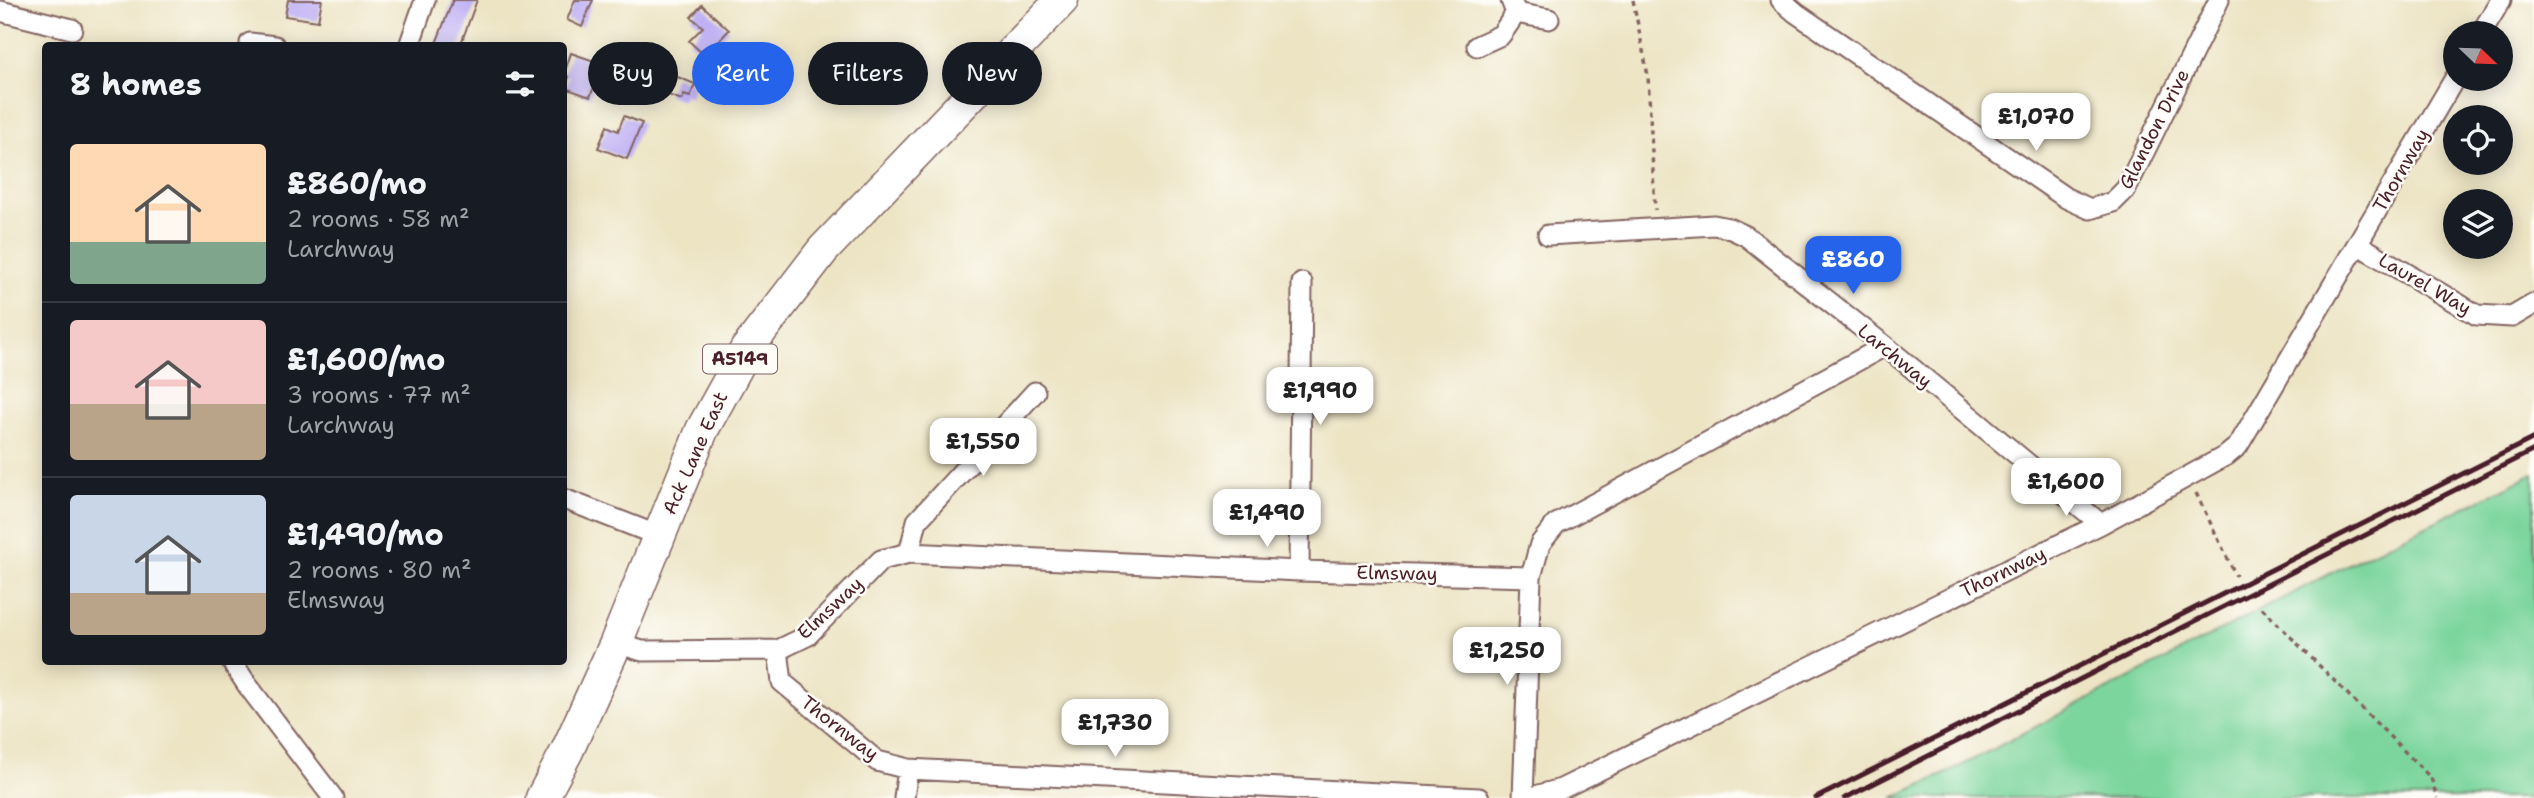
<!DOCTYPE html>
<meta charset="utf-8">
<style>
body{margin:0;font-family:"Shantell Sans",sans-serif;background:#20242c;color:#f1f3f6;height:100vh;display:flex;flex-direction:column;font-size:26px;white-space:nowrap}
*{box-sizing:border-box;margin:0}
p{font-size:23px;color:#9ea1a6}
.icon{flex:none;width:38px;height:38px;fill:none;stroke:currentColor;stroke-width:2;stroke-linecap:round;stroke-linejoin:round}
.map{position:relative;flex:1;overflow:hidden}
.details{position:absolute;left:42px;top:42px;width:525px;height:623px;display:flex;flex-direction:column;background:#171b24;border-radius:7px;box-shadow:0 4px 18px #0003}
.details>*{flex:none}
.top-card{position:absolute;left:588px;top:42px;width:665px;height:63px;display:flex;gap:14px}
.needle{width:46px;rotate:113deg}
.buttons{position:absolute;left:2443px;top:21px;display:grid;gap:14px}
.buttons a{display:grid;place-items:center;width:70px;height:70px;border-radius:50%;background:#171b24;box-shadow:0 4px 18px #0003;font-size:35px}
.price{position:absolute;translate:-50% -60px;padding:0 16px;border-radius:14px;background:#fff;color:#222;font-size:23px;line-height:46px;filter:drop-shadow(0 2px 4px #0008)}
.price::after{content:'';position:absolute;left:50%;top:42px;width:21px;height:16px;margin-left:-10px;background:inherit;clip-path:polygon(0 0,100% 0,50% 100%)}
.price.active{background:#2563eb;color:#fff}
ul{padding:0;list-style:none}
li{display:flex;align-items:center;gap:21px;height:175px;padding:0 28px}
li+li{border-top:2px solid #363941}
li span{display:grid;place-items:center;flex:none;width:196px;height:140px;border-radius:7px;color:#555}
li>.icon{margin-inline-start:auto}
span .icon{width:84px;height:84px;fill:#fffc;stroke-width:1}
li b{font-size:30px}
h2{display:flex;justify-content:space-between;align-items:center;height:84px;padding:0 28px;font-size:30px}
.pill{padding:0 24px;border-radius:32px;background:#171b24;box-shadow:0 4px 18px #0003;font-size:24px;line-height:63px}
.pill.active{background:#2563eb;color:#fff}
.map>svg:first-child{display:block}
.green{fill:#7bd59c;stroke:#627a64;stroke-width:2}
.building{fill:#b9a9f4}
.lines{fill:none;stroke-linecap:round;stroke-linejoin:round}
.street-casing{stroke:#836461;stroke-width:23}
.primary-casing{stroke:#836461;stroke-width:35}
.path{stroke:#836461;stroke-width:3.5;stroke-dasharray:5 5;stroke-linecap:butt}
.street{stroke:#fff;stroke-width:19}
.primary{stroke:#fff;stroke-width:32}
.rail{stroke:#4a1f2b;stroke-width:5}
.labels{text-anchor:middle;dominant-baseline:central;stroke-width:5;stroke-linejoin:round;paint-order:stroke}
.shield{fill:#fdfcf7;stroke:#806168;stroke-width:2}
.shield-label{font-size:18px;font-weight:bold;fill:#4a1f2b}
.street-label{font-size:19px;fill:#4a1f2b;stroke:#fdfcf7}
</style>
<div class="map">
<svg width="2534" height="798" viewBox="0 0 2534 798">
<rect width="100%" height="100%" fill="#fdfcf7"/>
<filter id="ink" filterUnits="userSpaceOnUse"><feTurbulence type="fractalNoise" baseFrequency=".0143" numOctaves="2"/><feDisplacementMap in="SourceGraphic" scale="14" xChannelSelector="R" yChannelSelector="G"/><feConvolveMatrix kernelMatrix="1 2 1 2 8 2 1 2 1" color-interpolation-filters="sRGB"/></filter>
<filter id="wash" filterUnits="userSpaceOnUse"><feTurbulence type="fractalNoise" baseFrequency=".00686" numOctaves="4" result="noise"/><feDisplacementMap in="SourceGraphic" scale="28" xChannelSelector="R" yChannelSelector="G"/><feGaussianBlur stdDeviation="1.57" result="paint"/><feColorMatrix in="noise" values="0 0 0 0 0 0 0 0 0 0 0 0 0 0 0 0 0 1.4 0 .05"/><feComposite in="paint" operator="in"/></filter>
<g filter="url(#wash)">
<rect width="100%" height="100%" fill="#ede4c4"/>
<path class="green" d="M2534 473V798H1893L1947 773 2343 567Z"/>
<g id="blocks">
<path class="building" d="M288 0H322L318 21 285 16Z
M453 0H477L460 46H435Z
M575 0H593L582 27 567 20Z
M702 5 729 30 705 56 689 41 703 27 691 17Z
M571 53 603 64 590 97 565 88 569 77 564 74Z
M675 76 695 84 690 97 684 95 682 100 668 95Z
M624 116 642 123 627 159 598 148 607 126 618 131Z"/>
</g>
</g>
<g filter="url(#ink)">
<use href="#blocks" fill-opacity="0" stroke="#836461" stroke-width="2"/>
<g class="lines">
<g class="street-casing">
<path id="street" d="M1781 0 1796 13 2066 198 2090 209 2113 202 2126 189 2219 0
M0 11 72 29
M1516 13 1549 19
M2481 33 2501 0
M250 43 275 46
M409 46 425 0
M1477 46 1501 35 1516 13 1511 0
M1548 235 1714 225 1729 228 1746 236 1885 346 2101 524
M2357 244 2477 315 2512 317 2534 304
M564 499 659 536
M909 553 917 521 1035 392
M1299 571 1302 283
M616 643 642 651 778 650 807 636 881 560 909 553 1299 571 1531 577 1540 544 1556 524 1885 346
M778 650 782 682 877 761 908 769 1479 798
M232 662 248 686 333 798
M904 798 908 769
M1523 798 1531 577
M1528 798 1561 789 2101 524 2227 455 2238 446 2455 78"/>
</g>
<g class="primary-casing">
<path id="primary" d="M542 798 567 751 616 643 702 430 746 350 823 250 1062 0"/>
</g>
<path class="path" d="M1633 0 1648 76 1655 210
M2196 493 2236 576
M2262 608 2431 778 2437 798"/>
<use href="#street" class="street"/>
<use href="#primary" class="primary"/>
<path class="rail" d="M1816 798 2534 438
M1845 798 2534 450"/>
</g>
</g>
<g class="labels">
<rect class="shield" x="703" y="344.5" width="74" height="29" rx="5"/>
<g class="shield-label">
<text x="740" y="359">A5149</text>
</g>
<g class="street-label">
<text transform="translate(2154 129) rotate(-63)">Glandon Drive</text>
<text transform="translate(2401 170) rotate(-60)">Thornway</text>
<text transform="translate(2425 284) rotate(30)">Laurel Way</text>
<text transform="translate(1895 356) rotate(39)">Larchway</text>
<text transform="translate(695 453) rotate(-66)">Ack Lane East</text>
<text transform="translate(2003 572) rotate(-26)">Thornway</text>
<text transform="translate(1397 573) rotate(1)">Elmsway</text>
<text transform="translate(830 608) rotate(-43)">Elmsway</text>
<text transform="translate(840 728) rotate(38)">Thornway</text>
</g>
</g>
</svg>
<div class="buttons">
<a><svg class="needle" viewBox="-14 -14 28 28"><path d="M0-13l5 13h-10z" fill="#e53935"/><path d="M0 13l5-13h-10z" fill="#9ea1a6"/></svg></a>
<a><svg class="icon" aria-label="locate" viewBox="0 0 24 24"><circle cx="12" cy="12" r="6"/><path d="M12 2v4M12 18v4M2 12h4M18 12h4"/></svg></a>
<a><svg class="icon" aria-label="layers" viewBox="0 0 24 24"><path d="M12 4l9 5-9 5-9-5zM3 14l9 5 9-5"/></svg></a>
</div>
<b class="price" style="left:2036px;top:153px">£1,070</b>
<b class="price active" style="left:1853px;top:296px">£860</b>
<b class="price" style="left:1320px;top:427px">£1,990</b>
<b class="price" style="left:983px;top:478px">£1,550</b>
<b class="price" style="left:2066px;top:518px">£1,600</b>
<b class="price" style="left:1267px;top:549px">£1,490</b>
<b class="price" style="left:1507px;top:687px">£1,250</b>
<b class="price" style="left:1115px;top:759px">£1,730</b>
<div class="top-card">
<a class="pill">Buy</a>
<a class="pill active">Rent</a>
<a class="pill">Filters</a>
<a class="pill">New</a>
</div>
<section class="details">
<h2>8 homes<svg class="icon" aria-label="filters" viewBox="0 0 24 24"><path d="M4 7h16M4 17h16"/><circle cx="9" cy="7" r="2"/><circle cx="15" cy="17" r="2"/></svg></h2>
<ul>
<li><span style="background:linear-gradient(#ffd9b3 70%,#7fa58c 0)"><svg class="icon" aria-label="home" viewBox="0 0 24 24"><path d="M3 11l9-7 9 7M6 9v11h12V9"/></svg></span><div><b>£860/mo</b><p>2 rooms · 58 m²</p><p>Larchway</p></div></li>
<li><span style="background:linear-gradient(#f6c9c9 60%,#b9a48a 0)"><svg class="icon" aria-label="home" viewBox="0 0 24 24"><path d="M3 11l9-7 9 7M6 9v11h12V9"/></svg></span><div><b>£1,600/mo</b><p>3 rooms · 77 m²</p><p>Larchway</p></div></li>
<li><span style="background:linear-gradient(#c9d6e8 70%,#b9a48a 0)"><svg class="icon" aria-label="home" viewBox="0 0 24 24"><path d="M3 11l9-7 9 7M6 9v11h12V9"/></svg></span><div><b>£1,490/mo</b><p>2 rooms · 80 m²</p><p>Elmsway</p></div></li>
</ul>
</section>
</div>
